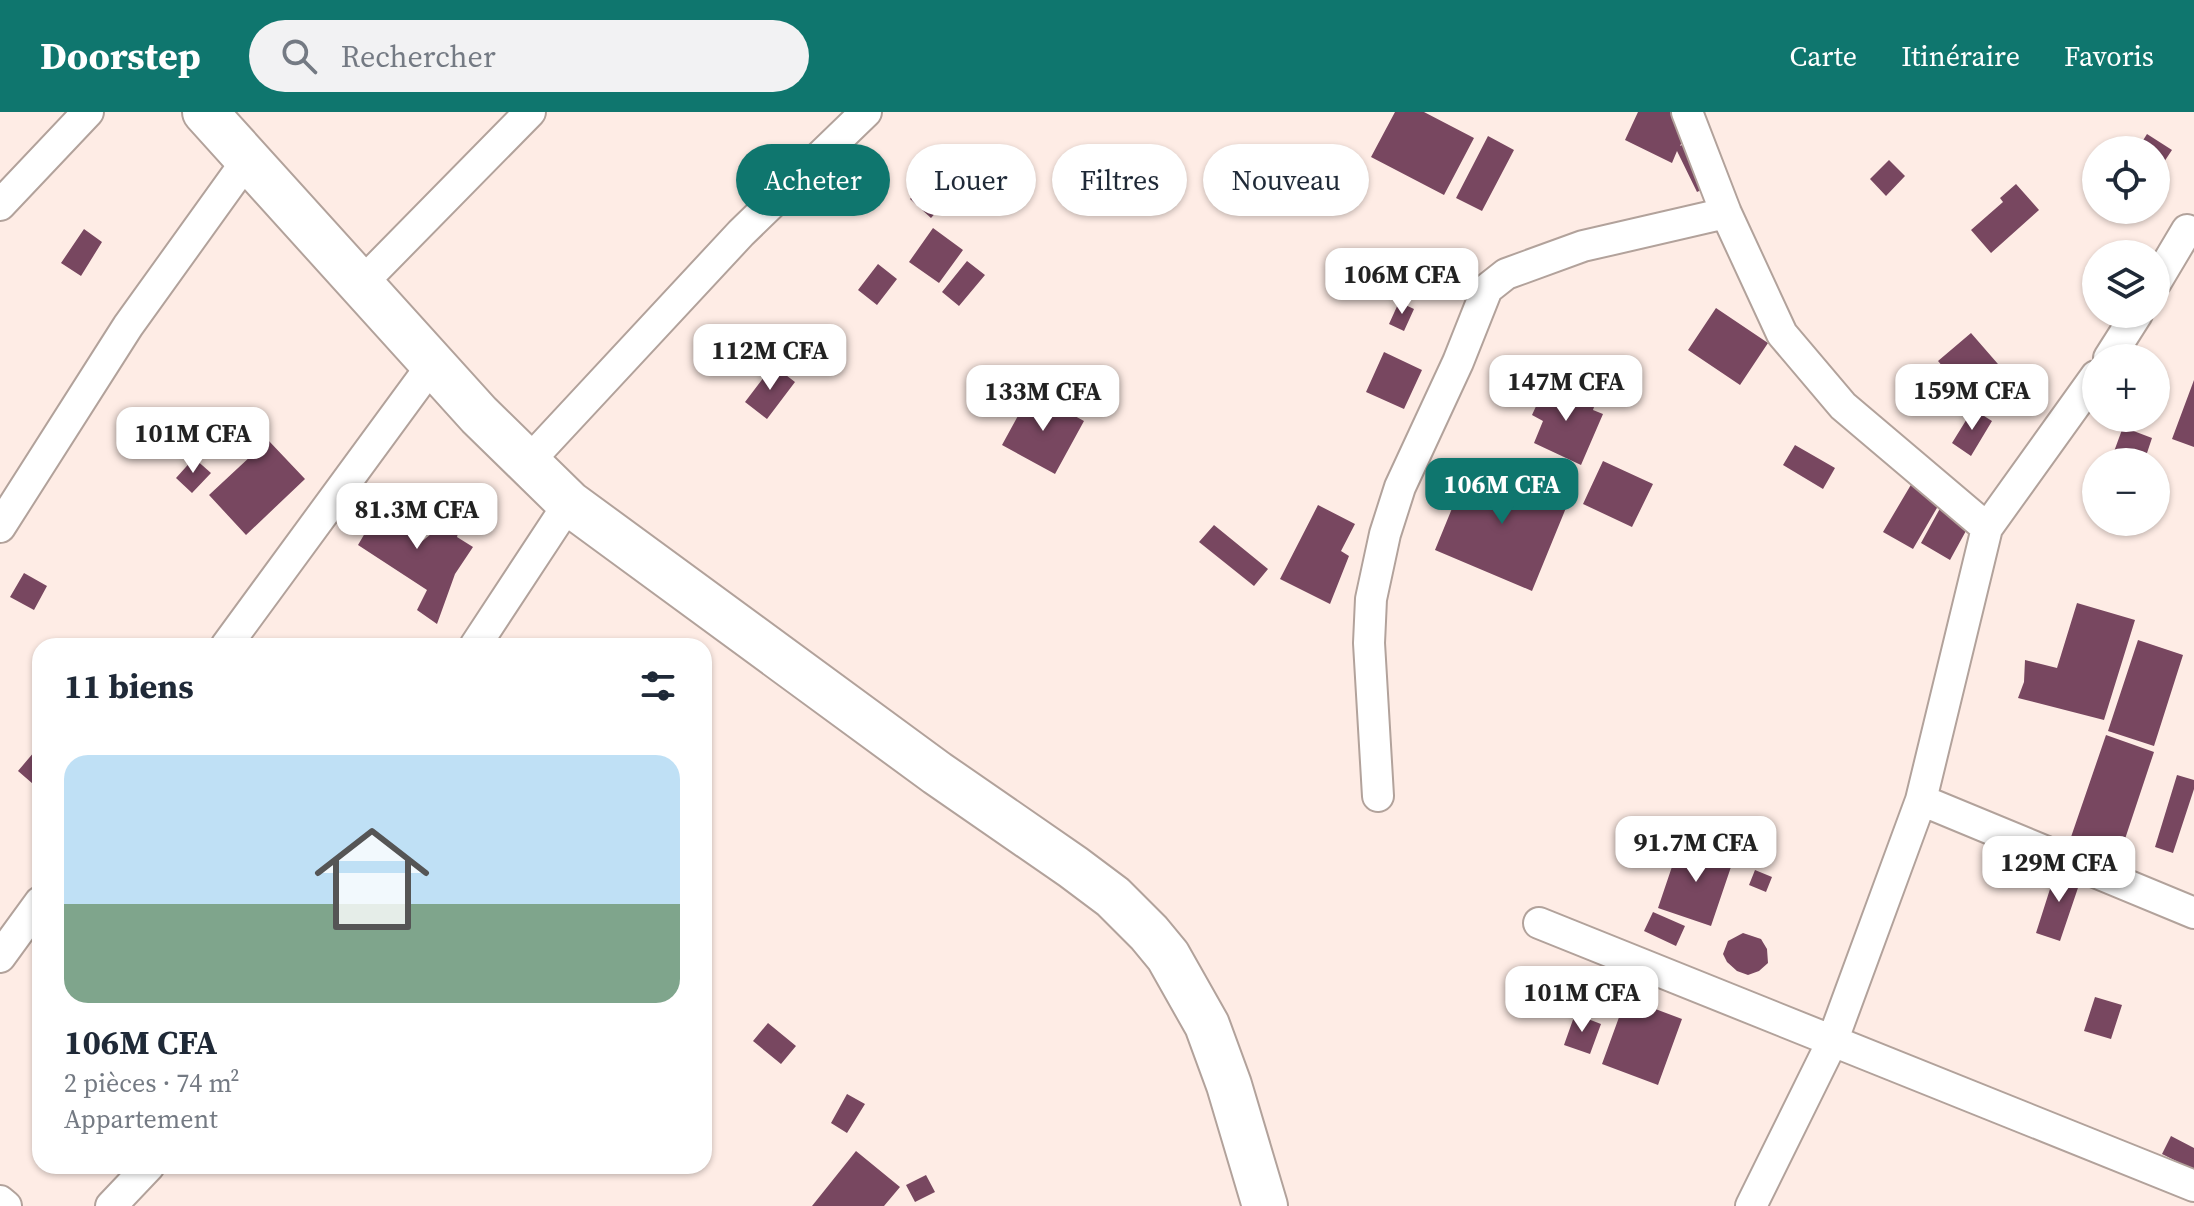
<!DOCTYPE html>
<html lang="fr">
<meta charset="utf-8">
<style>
body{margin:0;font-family:"Source Serif 4",serif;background:#f2f2f3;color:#1f2937;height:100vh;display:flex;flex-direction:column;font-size:30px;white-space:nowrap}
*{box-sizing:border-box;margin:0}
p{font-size:26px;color:#747a83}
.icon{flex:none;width:44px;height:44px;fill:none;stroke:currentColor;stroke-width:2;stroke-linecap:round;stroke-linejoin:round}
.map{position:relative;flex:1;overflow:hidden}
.drawer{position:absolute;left:32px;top:526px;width:680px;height:536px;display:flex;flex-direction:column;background:#fff;border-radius:24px;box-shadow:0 2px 6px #0004}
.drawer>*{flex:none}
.guide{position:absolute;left:736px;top:32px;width:760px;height:72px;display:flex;gap:16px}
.controls{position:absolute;left:2082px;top:24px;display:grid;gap:16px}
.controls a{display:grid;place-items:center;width:88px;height:88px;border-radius:50%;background:#fff;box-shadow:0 2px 6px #0004;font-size:40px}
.price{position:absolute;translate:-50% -68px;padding:0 18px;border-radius:16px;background:#fff;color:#222;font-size:26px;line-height:52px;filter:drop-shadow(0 2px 4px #0008)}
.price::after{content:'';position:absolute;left:50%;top:48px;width:24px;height:18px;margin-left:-12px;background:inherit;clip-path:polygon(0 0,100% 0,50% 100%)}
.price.selected{background:#0f766e;color:#fff}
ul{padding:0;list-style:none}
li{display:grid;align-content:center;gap:16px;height:424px;padding:0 32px}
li+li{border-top:2px solid #e0e1e3}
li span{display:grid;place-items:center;height:248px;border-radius:24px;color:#555}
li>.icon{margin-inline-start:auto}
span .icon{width:144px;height:144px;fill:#fffc;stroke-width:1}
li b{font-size:34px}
h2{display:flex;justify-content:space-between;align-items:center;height:96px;padding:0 32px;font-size:34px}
.pill{padding:0 28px;border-radius:36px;background:#fff;box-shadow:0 2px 6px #0004;font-size:28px;line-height:72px}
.pill.selected{background:#0f766e;color:#fff}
header{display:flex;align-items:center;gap:48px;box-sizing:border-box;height:112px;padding:0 40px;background:#0f766e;color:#fff}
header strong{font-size:38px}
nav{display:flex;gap:44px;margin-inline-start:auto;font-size:28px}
.search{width:560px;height:72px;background:#f2f2f3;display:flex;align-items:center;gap:20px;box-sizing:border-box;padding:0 28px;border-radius:44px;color:#747a83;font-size:30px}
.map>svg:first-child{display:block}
.building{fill:#784760}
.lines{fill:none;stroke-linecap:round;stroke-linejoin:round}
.street-casing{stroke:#b2a29b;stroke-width:34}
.secondary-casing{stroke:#b2a29b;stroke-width:48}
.street{stroke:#fff;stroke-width:30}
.secondary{stroke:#fff;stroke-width:44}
</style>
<header>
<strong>Doorstep</strong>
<div class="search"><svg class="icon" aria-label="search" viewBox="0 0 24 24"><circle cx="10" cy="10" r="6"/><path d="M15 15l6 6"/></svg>Rechercher</div>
<nav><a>Carte</a><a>Itinéraire</a><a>Favoris</a></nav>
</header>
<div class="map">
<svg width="2194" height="1094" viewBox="0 0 2194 1094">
<rect width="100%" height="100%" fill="#feece5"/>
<path class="building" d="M1395 0H1424L1474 26 1444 83 1371 45Z
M1638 0H1688L1695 3 1680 34 1700 24 1722 68 1697 80 1677 39 1672 51 1625 28Z
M2147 22 2172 38 2156 62V38H2137Z
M1488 24 1514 38 1482 99 1456 86Z
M1889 48 1905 64 1886 84 1870 67Z
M941 52 962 71 931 106 910 87Z
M2016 72 2039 98 1991 141 1971 118 2003 90 2000 86Z
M933 116 963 138 939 171 909 150Z
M84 117 102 130 81 164 61 151Z
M967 149 985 163 959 194 942 180Z
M878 152 897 167 877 193 858 178Z
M1399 190 1414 197 1404 219 1389 212Z
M1716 196 1768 231 1740 273 1688 238Z
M1971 221 2011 267 1978 296 1938 249Z
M1384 240 1422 258 1404 297 1366 280Z
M773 253 795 270 767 307 745 290Z
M1548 268 1595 292 1593 298 1603 302 1581 353 1534 331 1543 309 1532 303Z
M2194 268V335L2172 327Z
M1031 280 1084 309 1055 362 1002 333Z
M1973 297 1992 309 1971 344 1952 331Z
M2123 315 2152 326 2144 350H2127L2112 345Z
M268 328 305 367 246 423 209 383Z
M1795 333 1835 356 1823 377 1783 353Z
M194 346 211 361 192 381 176 366Z
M1603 349 1653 372 1632 415 1583 392Z
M1471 350 1568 391 1532 479 1435 438Z
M1912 371 1941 389 1913 437 1883 420Z
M389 380 403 389 409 384 423 394 415 435 447 409 459 418 457 425 473 435 455 462 437 512 417 498 427 478 358 433Z
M1949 380 1978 397 1950 448 1921 431Z
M1318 393 1355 412 1341 439 1349 444 1330 492 1280 467Z
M1214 413 1268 457 1254 474 1199 430Z
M24 461 47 474 34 498 10 485Z
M2077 491 2135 508 2104 608 2018 586 2024 570 2025 548 2057 556Z
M2138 528 2183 543 2154 634 2108 619Z
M2106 623 2154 640 2120 742 2071 725Z
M40 633V678L18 659Z
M2177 663 2194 668V677L2173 741 2155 735Z
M1680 731 1733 749 1711 814 1658 796Z
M2057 755 2082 764 2060 829 2036 821Z
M1755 758 1772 765 1766 780 1749 773Z
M1653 800 1685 814 1676 834 1644 819Z
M1743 821 1761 827 1767 837 1768 851 1759 859 1748 863 1737 859 1727 850 1723 842 1728 829Z
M2095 885 2122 893 2111 927 2084 919Z
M1626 886 1682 907 1658 973 1602 952Z
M1575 902 1601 912 1590 942 1564 933Z
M768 911 796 934 781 952 753 929Z
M847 982 865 992 847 1021 831 1011Z
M2171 1024 2194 1036V1058L2162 1042Z
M856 1039 900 1075 884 1094H812Z
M926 1063 935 1080 915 1090 906 1073Z"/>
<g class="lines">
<g class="street-casing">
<path id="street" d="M1687 0 1726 101 1782 222 1843 294 1987 416
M0 93 88 0
M2156 170 2187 118
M360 173 530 0
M2109 246 2137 202
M528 350 741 121 866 0
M0 415 128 214 248 47
M226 534 432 253
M475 534 569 391
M1378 684 1369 531 1371 487 1385 422 1400 375 1458 250 1487 177 1506 162 1583 134 1726 101
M1921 688 2194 801
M1539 811 2194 1074
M0 845 40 790
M0 1089 6 1094
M111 1094 149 1054
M1751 1094 1832 930 1921 688 1987 416 2096 264"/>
</g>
<g class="secondary-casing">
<path id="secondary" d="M205 0 479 303 569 391 937 661 1073 755 1113 785 1149 821 1168 844 1207 913 1229 973 1265 1094"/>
</g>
<use href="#street" class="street"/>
<use href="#secondary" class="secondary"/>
</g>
</svg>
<div class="controls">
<a><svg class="icon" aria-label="locate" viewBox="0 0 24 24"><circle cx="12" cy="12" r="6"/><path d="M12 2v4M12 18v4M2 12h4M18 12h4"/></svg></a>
<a><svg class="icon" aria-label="layers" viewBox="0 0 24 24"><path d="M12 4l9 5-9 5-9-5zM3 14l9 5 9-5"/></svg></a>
<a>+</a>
<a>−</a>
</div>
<b class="price" style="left:1402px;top:204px">106M CFA</b>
<b class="price" style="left:770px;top:280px">112M CFA</b>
<b class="price" style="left:1566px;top:311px">147M CFA</b>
<b class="price" style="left:1972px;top:320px">159M CFA</b>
<b class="price" style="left:1043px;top:321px">133M CFA</b>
<b class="price" style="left:193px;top:363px">101M CFA</b>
<b class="price selected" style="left:1502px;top:414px">106M CFA</b>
<b class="price" style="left:417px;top:439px">81.3M CFA</b>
<b class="price" style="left:1696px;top:772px">91.7M CFA</b>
<b class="price" style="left:2059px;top:792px">129M CFA</b>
<b class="price" style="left:1582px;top:922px">101M CFA</b>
<div class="guide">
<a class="pill selected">Acheter</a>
<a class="pill">Louer</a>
<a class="pill">Filtres</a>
<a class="pill">Nouveau</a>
</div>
<section class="drawer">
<h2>11 biens<svg class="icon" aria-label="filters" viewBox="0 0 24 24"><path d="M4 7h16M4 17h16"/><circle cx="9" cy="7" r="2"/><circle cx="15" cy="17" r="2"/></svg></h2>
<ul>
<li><span style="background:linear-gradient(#bfe0f5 60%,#7fa58c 0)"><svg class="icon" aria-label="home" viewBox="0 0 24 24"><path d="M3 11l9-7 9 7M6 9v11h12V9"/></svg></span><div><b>106M CFA</b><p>2 pièces · 74 m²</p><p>Appartement</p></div></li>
</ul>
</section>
</div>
